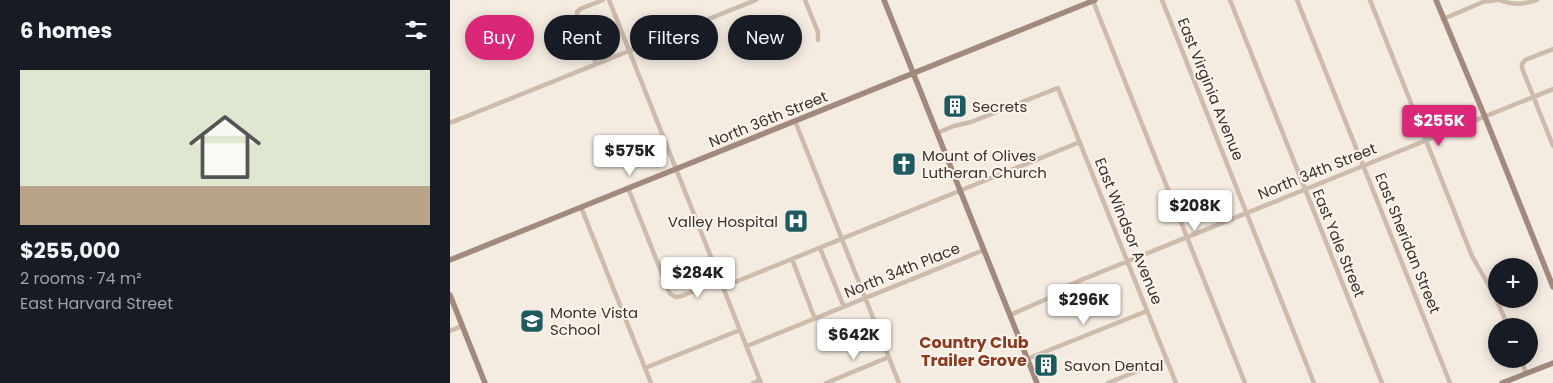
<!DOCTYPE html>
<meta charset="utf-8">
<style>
body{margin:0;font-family:Poppins,sans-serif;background:#242831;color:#f1f3f6;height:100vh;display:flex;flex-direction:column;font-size:19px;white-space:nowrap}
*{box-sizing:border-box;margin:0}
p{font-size:16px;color:#9ea1a6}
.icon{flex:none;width:28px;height:28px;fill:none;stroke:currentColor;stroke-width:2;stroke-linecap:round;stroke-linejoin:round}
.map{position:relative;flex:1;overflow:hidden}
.sheet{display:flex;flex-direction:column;background:#171b24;width:450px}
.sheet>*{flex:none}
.top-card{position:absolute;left:15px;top:15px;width:475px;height:45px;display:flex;gap:10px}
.buttons{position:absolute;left:1038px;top:258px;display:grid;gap:10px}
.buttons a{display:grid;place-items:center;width:50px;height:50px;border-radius:50%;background:#171b24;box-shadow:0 2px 12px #0003;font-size:25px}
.price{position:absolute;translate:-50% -42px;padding:0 11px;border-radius:5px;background:#fff;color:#222;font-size:16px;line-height:32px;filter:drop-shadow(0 1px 2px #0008)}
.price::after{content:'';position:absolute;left:50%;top:30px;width:15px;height:11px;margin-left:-8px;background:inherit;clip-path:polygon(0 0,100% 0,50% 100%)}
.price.active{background:#db2777;color:#fff}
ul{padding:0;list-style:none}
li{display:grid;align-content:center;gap:10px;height:265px;padding:0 20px}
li+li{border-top:1px solid #363941}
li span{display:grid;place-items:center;height:155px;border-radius:0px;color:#555}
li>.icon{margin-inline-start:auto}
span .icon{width:90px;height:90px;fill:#fffc;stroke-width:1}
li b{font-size:21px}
h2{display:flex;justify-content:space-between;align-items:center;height:60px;padding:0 20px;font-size:21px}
.chip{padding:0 18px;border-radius:22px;background:#171b24;box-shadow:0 2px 12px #0003;font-size:18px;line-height:45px}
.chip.active{background:#db2777;color:#fff}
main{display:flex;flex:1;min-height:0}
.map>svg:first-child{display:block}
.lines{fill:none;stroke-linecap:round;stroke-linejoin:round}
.street{stroke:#cdbbac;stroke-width:4.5}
.secondary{stroke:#a18a7d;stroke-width:5.5}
.labels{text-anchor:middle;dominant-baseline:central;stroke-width:4;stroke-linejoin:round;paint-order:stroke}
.street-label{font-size:15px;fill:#3b302b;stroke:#fbf5ee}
.poi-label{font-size:15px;fill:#3b302b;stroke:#fbf5ee;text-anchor:start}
.neighbourhood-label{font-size:16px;font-weight:bold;fill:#8c3b22;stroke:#fbf5ee}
</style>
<main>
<section class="sheet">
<h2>6 homes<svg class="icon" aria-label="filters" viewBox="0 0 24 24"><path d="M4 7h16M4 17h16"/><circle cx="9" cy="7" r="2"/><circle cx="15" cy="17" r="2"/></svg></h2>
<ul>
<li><span style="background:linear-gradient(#dfe7d0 75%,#b9a48a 0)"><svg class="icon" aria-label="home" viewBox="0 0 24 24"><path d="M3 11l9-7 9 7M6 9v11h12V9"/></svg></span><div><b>$255,000</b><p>2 rooms · 74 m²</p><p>East Harvard Street</p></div></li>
</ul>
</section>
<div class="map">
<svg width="1103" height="383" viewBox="0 0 1103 383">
<rect width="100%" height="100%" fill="#f4ebe1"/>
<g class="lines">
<path class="street" d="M159 0 311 383
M355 0 368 32V40
M712 0 864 383
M780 0 932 383
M847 0 1000 383
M920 0 1022 256 1046 298
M1049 0C1063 5 1073 5 1087 0
M643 1 795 383
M993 19 1033 2 1047 0
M1103 49 1075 60 1072 64V68L1103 146
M146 64 128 17 127 12 130 9 153 0
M345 121 449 383
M0 123 306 0
M487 133 504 126 521 122 608 88 726 383
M178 188 220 294 226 297 232 296 271 280
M131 207 201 383
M370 248 394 307
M342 259 365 319
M273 287 630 142
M1046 299 1058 326
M560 315 599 298 619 285 1103 89
M0 331 12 326
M297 346 534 250
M577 359 697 311
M1071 359 1076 373
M195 368 290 330
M303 383 310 380
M376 383 439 357
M658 383 717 359"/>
<path class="secondary" d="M434 0 587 383
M986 0 1035 117 1103 287
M0 260 645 0
M0 295 35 383
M1052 383 1103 363"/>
</g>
<defs>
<g id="building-square" transform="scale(1.25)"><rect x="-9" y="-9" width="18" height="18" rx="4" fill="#1f5a5e" stroke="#fbf5ee"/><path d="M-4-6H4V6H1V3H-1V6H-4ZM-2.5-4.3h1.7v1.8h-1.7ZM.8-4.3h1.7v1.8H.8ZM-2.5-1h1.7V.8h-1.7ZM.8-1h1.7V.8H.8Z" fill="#fff"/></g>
<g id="church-square" transform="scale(1.25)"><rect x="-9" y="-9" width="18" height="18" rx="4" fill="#1f5a5e" stroke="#fbf5ee"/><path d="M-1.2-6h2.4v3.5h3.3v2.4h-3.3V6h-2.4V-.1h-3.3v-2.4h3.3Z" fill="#fff"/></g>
<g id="hospital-square" transform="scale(1.25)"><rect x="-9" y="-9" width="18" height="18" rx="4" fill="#1f5a5e" stroke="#fbf5ee"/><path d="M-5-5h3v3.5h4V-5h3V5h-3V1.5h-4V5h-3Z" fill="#fff"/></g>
<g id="school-square" transform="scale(1.25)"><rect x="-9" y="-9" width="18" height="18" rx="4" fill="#1f5a5e" stroke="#fbf5ee"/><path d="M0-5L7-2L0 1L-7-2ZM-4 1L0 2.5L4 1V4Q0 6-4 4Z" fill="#fff"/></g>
</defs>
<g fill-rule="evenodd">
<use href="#building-square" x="505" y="106"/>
<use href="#church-square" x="454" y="164"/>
<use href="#hospital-square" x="346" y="221"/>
<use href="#school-square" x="82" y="321"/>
<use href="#building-square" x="596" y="365"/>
</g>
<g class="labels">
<g class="street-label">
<text transform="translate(761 89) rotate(68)">East Virginia Avenue</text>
<text transform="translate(318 119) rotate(-22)">North 36th Street</text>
<text transform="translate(867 171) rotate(-22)">North 34th Street</text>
<text transform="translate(679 231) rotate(68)">East Windsor Avenue</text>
<text transform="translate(889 243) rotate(68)">East Yale Street</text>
<text transform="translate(958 243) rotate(68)">East Sheridan Street</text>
<text transform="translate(452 270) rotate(-22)">North 34th Place</text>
</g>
<g class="poi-label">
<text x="522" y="106">Secrets</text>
<text x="472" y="155">Mount of Olives<tspan x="472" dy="17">Lutheran Church</tspan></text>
<text x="328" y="221" text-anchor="end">Valley Hospital</text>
<text x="100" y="312">Monte Vista<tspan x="100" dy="17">School</tspan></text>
<text x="614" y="365">Savon Dental</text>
</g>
<g class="neighbourhood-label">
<text x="524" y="342">Country Club<tspan x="524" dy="18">Trailer Grove</tspan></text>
</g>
</g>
</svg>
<div class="buttons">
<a>+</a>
<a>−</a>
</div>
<b class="price active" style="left:989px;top:147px">$255K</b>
<b class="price" style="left:180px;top:177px">$575K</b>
<b class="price" style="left:745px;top:232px">$208K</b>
<b class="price" style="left:248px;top:299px">$284K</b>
<b class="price" style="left:634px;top:326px">$296K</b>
<b class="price" style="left:404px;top:361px">$642K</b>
<div class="top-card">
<a class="chip active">Buy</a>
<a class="chip">Rent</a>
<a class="chip">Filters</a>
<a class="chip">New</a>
</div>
</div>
</main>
